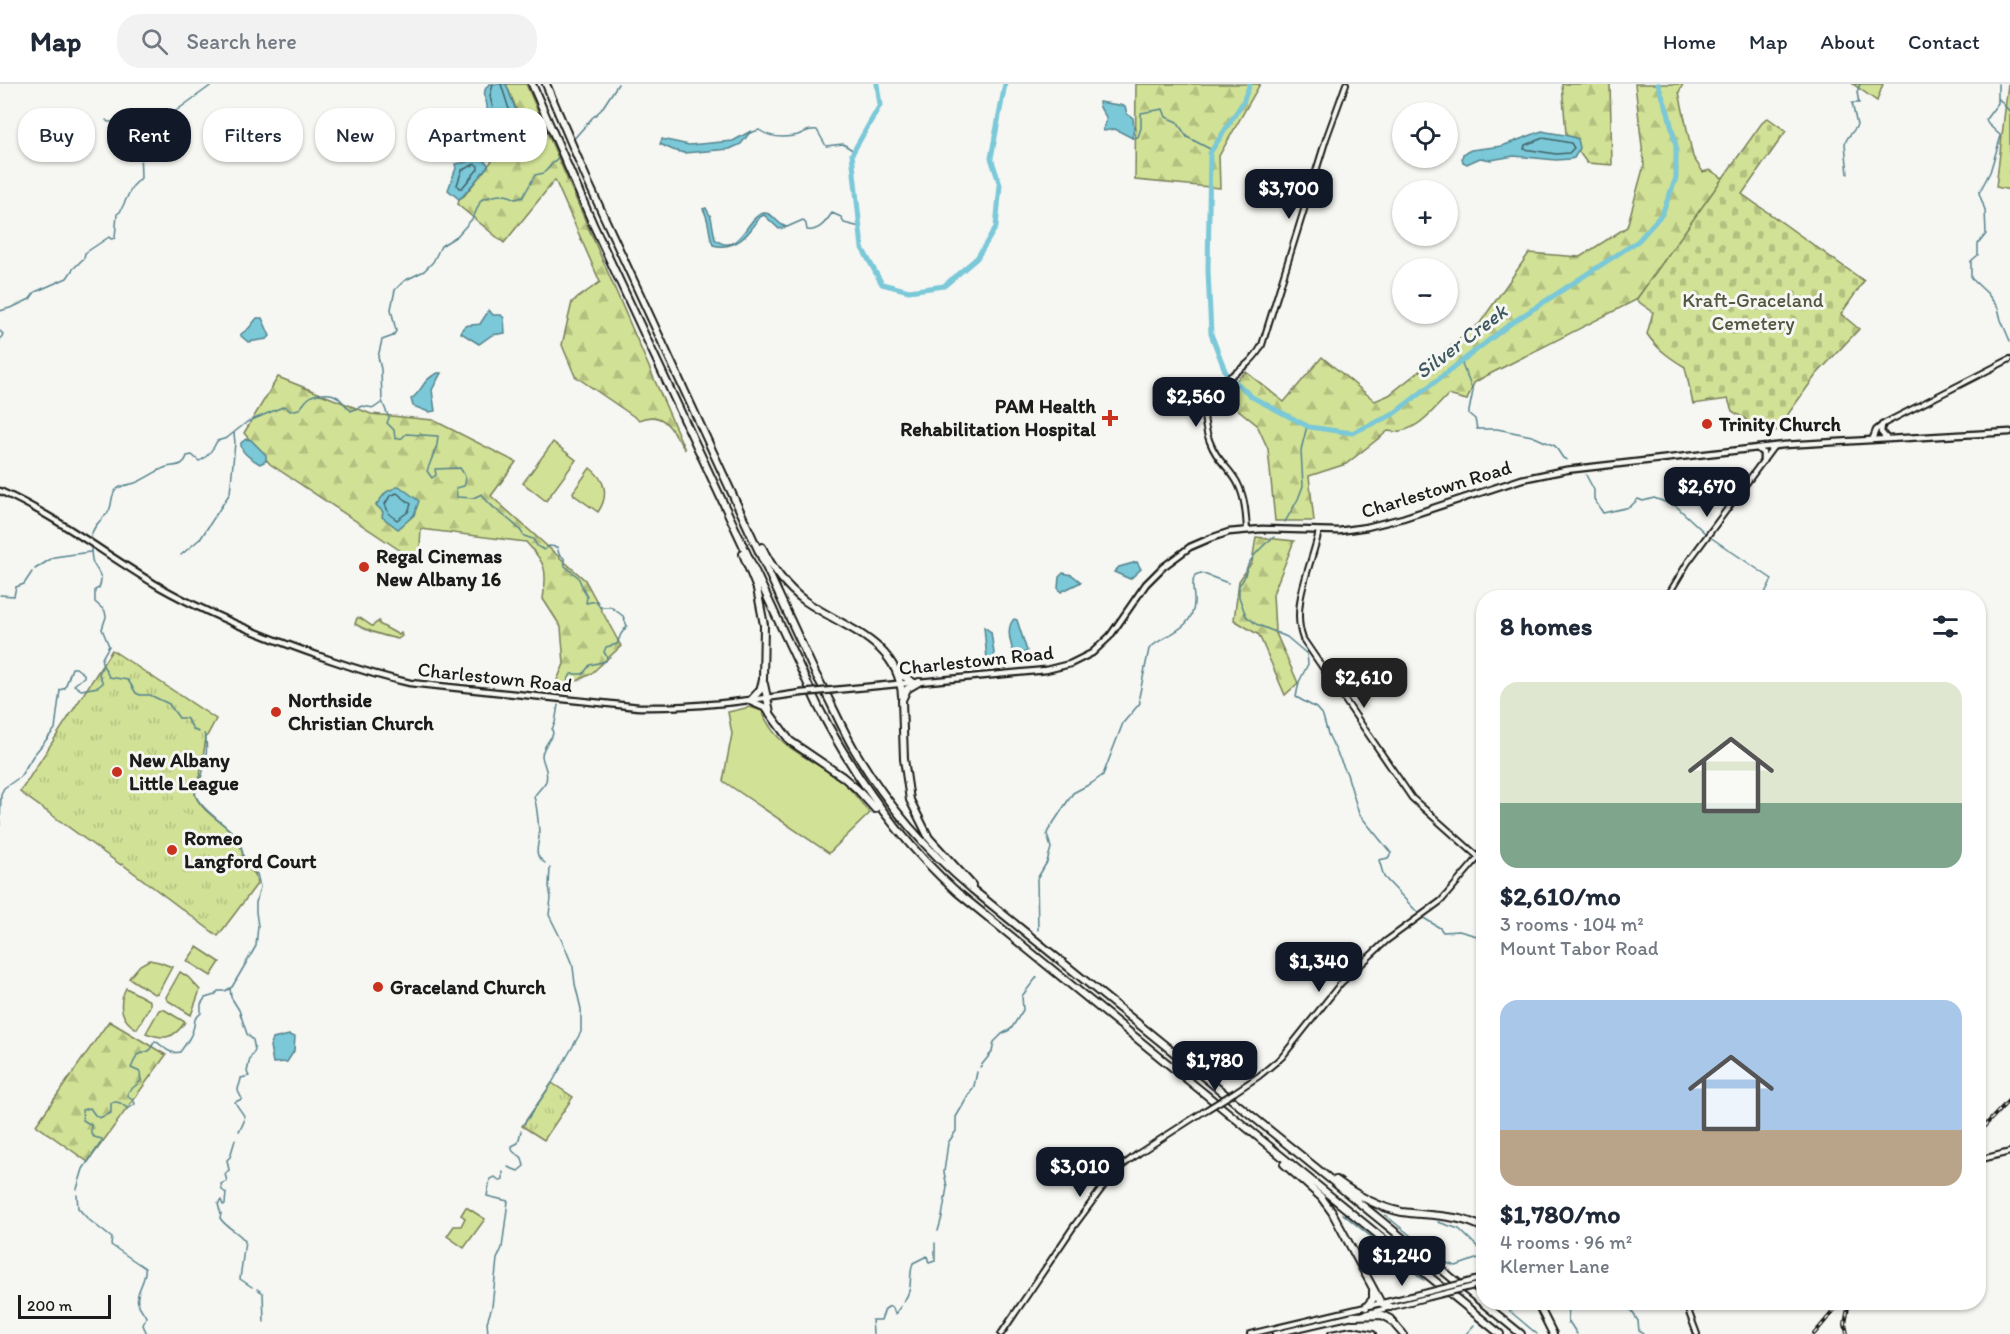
<!DOCTYPE html>
<meta charset="utf-8">
<style>
body{margin:0;font-family:Itim,sans-serif;background:#f2f2f3;color:#1f2937;height:100vh;display:flex;flex-direction:column;font-size:22px;white-space:nowrap}
*{box-sizing:border-box;margin:0}
p{font-size:20px;color:#747a83}
.icon{flex:none;width:33px;height:33px;fill:none;stroke:currentColor;stroke-width:2;stroke-linecap:round;stroke-linejoin:round}
.map{position:relative;flex:1;overflow:hidden}
.side{position:absolute;left:1476px;top:506px;width:510px;height:720px;display:flex;flex-direction:column;background:#fff;border-radius:24px;box-shadow:0 2px 4px #0004}
.side>*{flex:none}
.hud{position:absolute;left:18px;top:24px;width:570px;height:54px;display:flex;gap:12px}
.tools{position:absolute;left:1392px;top:18px;display:grid;gap:12px}
.tools a{display:grid;place-items:center;width:66px;height:66px;border-radius:50%;background:#fff;box-shadow:0 2px 4px #0004;font-size:30px}
.scale{position:absolute;left:18px;bottom:15px;width:93px;box-sizing:border-box;padding-left:6px;border:3px solid #1c1c1c;border-top:0;font-size:16px;line-height:21px;white-space:nowrap;color:#1c1c1c;-webkit-text-stroke:4px #f6f6f2;paint-order:stroke}
.price{position:absolute;translate:-50% -51px;padding:0 14px;border-radius:12px;background:#111827;color:#fff;font-size:20px;line-height:39px;filter:drop-shadow(0 2px 3px #0008)}
.price::after{content:'';position:absolute;left:50%;top:36px;width:18px;height:14px;margin-left:-9px;background:inherit;clip-path:polygon(0 0,100% 0,50% 100%)}
.price.active{background:#222;color:#fff}
ul{padding:0;list-style:none}
li{display:grid;align-content:center;gap:12px;height:318px;padding:0 24px}
li span{display:grid;place-items:center;height:186px;border-radius:18px;color:#555}
li>.icon{margin-inline-start:auto}
span .icon{width:108px;height:108px;fill:#fffc;stroke-width:1}
li b{font-size:26px}
h2{display:flex;justify-content:space-between;align-items:center;height:72px;padding:0 24px;font-size:26px}
.chip{padding:0 21px;border-radius:24px;background:#fff;box-shadow:0 2px 4px #0004;font-size:21px;line-height:54px}
.chip.active{background:#111827;color:#fff}
header{display:flex;align-items:center;gap:36px;box-sizing:border-box;height:84px;padding:0 30px;background:#fff;border-bottom:2px solid #e0e1e3}
header strong{font-size:28px}
nav{display:flex;gap:33px;margin-inline-start:auto;font-size:21px}
.search{width:420px;height:54px;background:#f2f2f3;display:flex;align-items:center;gap:15px;box-sizing:border-box;padding:0 21px;border-radius:24px;color:#747a83;font-size:22px}
.map>svg:first-child{display:block}
.grass{fill:#d1e195;stroke:#767e58;stroke-width:1.5}
.forest{fill:url(#forest-firs);stroke:#767e58;stroke-width:1.5}
.cemetery{fill:url(#cemetery-stones);stroke:#767e58;stroke-width:1.5}
.park{fill:url(#park-tufts);stroke:#767e58;stroke-width:1.5}
.water{fill:#7ac8d8;stroke:#54838d;stroke-width:1.5}
.lines{fill:none;stroke-linecap:round;stroke-linejoin:round}
.shore{stroke:#426167;stroke-width:1.5}
.stream{stroke:#54838d;stroke-width:1.5}
.river{stroke:#7ac8d8;stroke-width:5}
.secondary-casing{stroke:#1c1c1c;stroke-width:8}
.primary-casing{stroke:#1c1c1c;stroke-width:9}
.highway-casing{stroke:#1c1c1c;stroke-width:10}
.secondary{stroke:#f6f6f2;stroke-width:4}
.primary{stroke:#f6f6f2;stroke-width:4.5}
.highway{stroke:#f6f6f2;stroke-width:6}
.rail-casing{stroke:#1c1c1c;stroke-width:4}
.rail{stroke:#f6f6f2;stroke-width:1.5;stroke-dasharray:4.5;stroke-linecap:butt}
.secondary-bridge-casing{stroke:#1c1c1c;stroke-width:8;stroke-linecap:butt}
.primary-bridge-casing{stroke:#1c1c1c;stroke-width:9;stroke-linecap:butt}
.secondary-bridge{stroke:#f6f6f2;stroke-width:4}
.primary-bridge{stroke:#f6f6f2;stroke-width:4.5}
.poi-dot{fill:#c8321e;stroke:#f6f6f2;stroke-width:2}
.labels{text-anchor:middle;dominant-baseline:central;stroke-width:6;stroke-linejoin:round;paint-order:stroke}
.park-label{font-size:20px;fill:#525740;stroke:#f6f6f2}
.poi-label{font-size:20px;font-weight:bold;fill:#1c1c1c;stroke:#f6f6f2;text-anchor:start}
.street-label{font-size:20px;fill:#1c1c1c;stroke:#f6f6f2}
.water-label{font-size:21px;font-style:italic;fill:#3d585e;stroke:#f6f6f2}
</style>
<header>
<strong>Map</strong>
<div class="search"><svg class="icon" aria-label="search" viewBox="0 0 24 24"><circle cx="10" cy="10" r="6"/><path d="M15 15l6 6"/></svg>Search here</div>
<nav><a>Home</a><a>Map</a><a>About</a><a>Contact</a></nav>
</header>
<div class="map">
<svg width="2010" height="1250" viewBox="0 0 2010 1250">
<defs>
<pattern id="forest-firs" width="22" height="20" patternUnits="userSpaceOnUse" patternTransform="scale(1.5)"><rect width="22" height="20" fill="#d1e195"/><path d="M5 1l3.5 6h-7zM16 11l3.5 6h-7z" fill="#b3c080"/></pattern>
<pattern id="cemetery-stones" width="16" height="16" patternUnits="userSpaceOnUse" patternTransform="scale(1.5)"><rect width="16" height="16" fill="#d1e195"/><path d="M2 7V4a2 2 0 0 1 4 0v3zM10 15v-3a2 2 0 0 1 4 0v3z" fill="#b3c080"/></pattern>
<pattern id="park-tufts" width="24" height="20" patternUnits="userSpaceOnUse" patternTransform="scale(1.5)"><rect width="24" height="20" fill="#d1e195"/><path d="M3 7l-1-3M5 7V3M7 7l1-3M15 17l-1-3M17 17v-4M19 17l1-3" fill="none" stroke="#b3c080"/></pattern>
</defs>
<rect width="100%" height="100%" fill="#f6f6f2"/>
<filter id="ink" filterUnits="userSpaceOnUse"><feTurbulence type="fractalNoise" baseFrequency=".0167" numOctaves="2"/><feDisplacementMap in="SourceGraphic" scale="12" xChannelSelector="R" yChannelSelector="G"/><feConvolveMatrix kernelMatrix="1 2 1 2 8 2 1 2 1" color-interpolation-filters="sRGB"/></filter>
<g filter="url(#ink)">
<path class="grass" d="M2008 0H2010V106L1996 103Z
M553 358 576 376 546 417 523 399Z
M590 384C606 396 609 412 598 428L574 411 573 408Z
M357 534H360L372 542 379 537V540L399 551 401 549 402 552 398 555C384 552 368 548 355 540Z
M750 623 762 627C777 667 812 673 842 697 852 706 861 719 870 729L829 769 723 697 732 650 728 628Z
M197 863 220 878 211 892 187 877Z
M149 876 159 878 172 883 158 909 154 910 129 894 140 881Z
M180 888 188 893 200 906 191 931 167 916 166 913Z
M126 904 150 917V922L137 945C120 936 118 920 126 904Z
M163 925 185 938C174 955 164 956 146 949L159 926Z
M466 1123 485 1135 464 1164 447 1152 454 1142H461L465 1134 461 1131Z"/>
<path class="forest" d="M506 0H526L685 366C672 347 665 325 639 336L575 292 562 261 572 218 600 198 555 96 504 159 458 121 459 115 464 112 518 44C521 30 511 13 506 0Z
M1136 0H1260L1219 72 1220 104 1135 96Z
M1562 0H1610L1612 81 1587 79 1566 50Z
M1635 0H1683L1679 8 1693 73 1703 88 1710 86 1723 94 1636 216 1482 294 1474 299 1467 316 1448 311C1431 328 1414 352 1388 347L1346 380 1309 392 1314 437H1275L1268 365 1257 341 1219 310 1246 288 1284 318 1322 273 1375 317 1389 311 1480 239 1529 169 1580 173 1627 143 1644 81Z
M1853 0H1883L1877 17Z
M278 293 371 330 433 336 516 378 491 412 585 496 621 562 591 590 559 606 554 603 564 580 561 543 543 515C547 485 547 481 526 458L421 445 419 479 270 380 244 349Z
M1256 453 1294 457 1273 510 1275 547 1298 599 1285 611 1259 551 1234 536 1239 497 1252 478Z
M109 937 166 971 88 1078 36 1041Z"/>
<path class="cemetery" d="M1768 34 1786 47 1742 110 1864 197 1841 230 1859 245 1816 291 1776 347 1766 348 1732 327 1728 315 1693 320 1685 283C1670 274 1657 265 1647 250L1653 228 1636 216 1764 36Z"/>
<path class="park" d="M112 566 216 635 206 654 200 692 195 711C204 732 229 739 240 759 243 767 243 775 245 782L255 790 257 800 218 852 122 780 121 781 20 708Z
M552 999 573 1013 544 1056 522 1042Z"/>
<path class="water" d="M489 0H506C523 45 523 38 493 74L488 76 477 69 467 74 457 75 454 71C459 68 464 68 467 66 477 58 489 34 487 22 486 13 481 8 489 0Z
M1099 18 1125 22 1127 30 1133 34 1134 45 1132 54 1115 45 1104 47 1103 45C1112 28 1099 31 1099 18Z
M751 47 741 60 730 65 684 69 673 66 660 60 662 55 689 61 733 57Z
M1542 47C1554 50 1567 50 1578 55L1580 64 1574 74 1570 75 1556 76 1514 72 1491 76 1480 74 1467 80 1463 78 1462 74 1463 70 1471 66 1502 62Z
M478 72 487 79 488 82 463 112 459 115 448 106 456 84 455 80 467 78Z
M706 124 711 133 715 155C739 175 747 131 764 129 773 128 777 141 787 143L779 145 764 131 760 133C749 150 736 167 713 161 708 149 710 136 703 125Z
M489 226 493 231H501L504 234 505 249 492 251 479 260 461 249C463 238 472 242 480 240Z
M257 234H262L270 252 267 255 248 258 241 252V250L249 244Z
M438 289H441L432 306 435 327 429 328 413 322 411 315C423 307 422 295 438 289Z
M246 355 251 356 266 371V377L260 380C252 375 240 369 241 359Z
M399 402 419 417 414 431 398 445 382 433 383 428 376 421 386 408Z
M1137 478 1141 485 1130 495 1114 488 1119 483Z
M1063 489 1072 491 1081 498 1061 508 1058 504 1059 493Z
M1014 535 1017 536 1027 567 1017 573 1014 571C1011 560 1005 544 1014 535Z
M984 543 991 548 995 576 988 577 987 575Z
M289 951 295 953 294 967 287 978 273 979 270 962 273 955Z"/>
<g class="lines">
<path class="shore" d="M493 0 490 12 493 25 487 50 479 61 489 68 512 42 513 38 501 0
M1543 54 1571 59 1574 64 1569 69 1556 70 1524 65 1525 61Z
M475 80 478 82V85L462 104H459L457 101 462 86Z
M397 409 411 420 408 428 397 436 389 430 385 420 390 412Z"/>
<path class="stream" d="M1998 0V19L1986 35 1988 40 2001 52 1990 88 1979 109 1985 126 1986 150 1978 160V171L1971 177V194L1987 209 1998 224 2001 236 2010 257
M1999 15 2010 28
M106 36 108 38C127 36 130 45 144 55L151 52
M750 49 759 46C771 54 783 55 798 51 805 48 809 45 817 46L826 62 843 60 854 67
M1132 54 1138 53 1141 44V29L1163 25 1166 33 1177 38 1187 53 1212 66
M572 57 592 34 601 26 618 0
M1848 90 1845 60C1846 53 1854 48 1857 41 1855 33 1854 27 1852 19H1859L1857 8 1860 0
M787 143 803 136 806 140 807 146C818 148 826 138 832 129L841 133 844 139 860 143
M0 227 13 223 30 215 35 208 67 194 73 185 84 174 85 169 109 153 111 155 115 154 117 130 120 128 132 103 141 94 140 65 151 58 152 54 149 51 151 45 213 0
M0 247 3 250 0 256
M1461 278 1473 307 1469 327V330L1475 335 1477 345H1497L1532 352 1555 362 1563 374 1567 376
M1586 391 1594 406V415L1603 429 1630 423 1638 415 1643 417 1654 414 1676 422 1705 449
M1285 438 1298 415 1303 402 1301 366 1307 342
M1710 453 1772 495 1763 513
M91 457C90 446 99 437 107 430 114 422 109 411 117 405 122 401 129 401 135 399 146 395 154 388 164 384 173 380 183 385 187 372L192 371 199 377C206 375 214 364 217 357L227 354 247 338 285 322 290 327 299 325C303 322 305 317 309 314 312 311 319 310 323 310 339 308 341 318 351 327L362 322 374 324 381 319
M91 462C91 468 91 474 93 479 98 488 104 493 99 504L95 506V518L105 527 106 533 102 545 109 562C97 582 101 574 109 593L128 596 136 609 140 611H150L169 620 179 634H186L194 646 199 648
M181 471 201 454 230 409 235 359 234 349
M35 485 54 473 90 468
M1239 501C1245 495 1245 491 1247 483 1252 472 1264 460 1274 453
M1239 502V513L1246 532 1256 540 1287 553 1307 570 1308 580 1299 598 1296 613 1316 624 1323 632 1328 650 1347 690 1359 730 1391 769 1388 774 1379 776 1384 793 1419 830
M0 511 14 512 16 503 24 500 32 488
M560 611 571 590H583L590 581 606 577 607 573 604 568 606 563 617 560 621 550 627 542 623 532 611 523H600L597 517 586 519 587 513 578 493 565 482 564 474 559 470 557 463 549 462 544 466 537 462 533 455 524 452C516 436 491 427 482 410L473 414 457 413 456 404 464 402C468 394 464 390 460 384L435 385 436 391 432 394 427 387 437 361 438 352 406 350 402 354 395 355 394 346 387 339 389 334 382 317 381 285 378 273 382 256 393 252 396 247 391 225 395 206 404 197 424 187 433 178 441 162 457 152 473 134 481 116C491 112 506 108 515 115L523 113 535 91 544 89 561 70
M0 741 1 710 4 704 20 693 33 672 55 645 60 606 65 604 72 584H76L84 590V593L74 601 81 606 98 603 103 599 99 590 102 583
M545 779C533 771 538 764 539 753 539 744 537 721 534 713 537 707 544 702 546 697 549 686 543 681 542 672 542 664 549 657 553 650L552 645 555 639 558 621
M1422 833 1440 844 1443 848 1459 847 1484 854
M1038 846 1037 795 1047 778 1051 764 1047 750 1048 747 1073 709 1092 699 1103 691 1123 639 1140 619 1139 613 1149 565C1165 549 1193 547 1194 519 1195 509 1190 501 1195 491L1201 489 1228 499
M230 904 231 913 239 926 247 950 253 956 255 966 250 974 247 988 249 992 241 994C241 998 238 1003 238 1006 238 1009 241 1012 242 1015L235 1018C242 1032 250 1030 239 1047
M980 983 992 968 994 958 1002 950 1011 945 1023 926 1022 912 1037 893
M524 1040 552 999 581 948V925L575 900 573 883 564 861 549 831 551 814 549 802 550 784
M235 1056 230 1073 227 1076 229 1086 225 1090 227 1097 221 1100 222 1106 226 1109 225 1120 223 1121 221 1116 218 1120 221 1130 220 1134C226 1144 238 1147 245 1157L240 1195 252 1203
M508 1083 518 1087 524 1082 522 1074C518 1069 511 1070 512 1062L518 1059 521 1047
M77 1105 83 1085 102 1057V1055L94 1053 91 1050V1041L83 1036 82 1026 90 1024 95 1031 99 1034 111 1029V1019C118 1016 122 1020 128 1025L135 1020 134 1017 128 1013V1008L141 997 140 988 131 984 137 971 149 967 155 957C164 962 168 971 180 968 188 957 194 949 195 935L201 929V920L205 914 215 911 218 907H225L232 903 256 862 258 842 256 828V819L260 803 257 790C237 778 248 764 232 748 224 740 195 720 195 708 196 705 198 702 199 700 204 687 210 662 204 650
M77 1111 78 1124 88 1135 112 1154 111 1161 145 1184C147 1197 135 1206 138 1219 140 1225 144 1228 146 1233L143 1241 147 1250
M1343 1130 1424 1196
M1385 1131 1441 1176
M1438 1138 1459 1145 1484 1169
M938 1147 942 1133 947 1103 944 1088 948 1059 956 1047V1033L974 1002 977 988
M1440 1177 1456 1182 1484 1172
M257 1205 263 1209 264 1238
M903 1218C914 1206 908 1193 913 1179L927 1172 929 1179 935 1177V1159
M1499 1218 1537 1250
M1632 1218 1629 1223 1638 1237 1639 1247 1643 1250
M1568 1236 1577 1250
M1568 1239 1569 1218
M488 1250 487 1238 492 1223 497 1175 502 1164 508 1117 487 1112 490 1095 495 1093 500 1097 503 1096V1088
M873 1250 872 1236H881L885 1225 890 1222 893 1224 895 1230 901 1222
M1466 1250 1474 1241"/>
<path class="river" d="M877 0 880 21 852 70 862 164 882 200 909 207 944 202 977 174 996 143 1000 101 991 74 1005 0
M1250 0 1243 18 1210 69 1208 187 1211 250 1226 289 1252 313 1309 343 1352 349 1392 331 1510 240 1638 157 1662 130 1676 94V62L1668 28 1658 0"/>
<g class="secondary-casing">
<path id="secondary" d="M1872 356 1876 346 1885 339 2010 275
M1247 446C1246 430 1245 414 1238 400 1233 389 1223 381 1216 370 1207 356 1199 328 1209 312 1222 292 1248 288 1262 261L1326 55 1346 0
M1319 447C1312 481 1290 521 1303 555L1412 714 1484 778
M1667 513 1688 478 1774 362
M1235 1008 1259 992 1282 973 1341 899 1386 857 1441 817 1484 767
M1978 1076 2010 1068
M1475 1196 1484 1194
M1685 1218 1697 1250
M1364 1230 1430 1213
M1001 1250 1074 1142 1114 1088 1139 1069 1206 1026
M1250 1250 1424 1209
M1275 1250 1353 1232
M1331 1250 1352 1246 1373 1250"/>
</g>
<g class="primary-casing">
<path id="primary" d="M1882 341 1881 348 1886 354
M1757 364 1763 369V377
M0 407C57 432 107 472 160 503 215 534 272 556 331 576 357 585 383 593 410 599L639 623C693 624 747 617 801 609
M834 606 1046 586 1070 580 1092 569 1110 552 1146 500 1163 483 1190 463 1211 454 1229 448 1262 445 1339 447 1367 443 1403 434 1522 395 1566 386 1784 361 2010 348"/>
</g>
<g class="highway-casing">
<path id="highway" d="M532 0 593 140 819 624C855 694 898 755 957 808L1500 1250
M546 0 588 98 816 591C830 615 840 641 854 665 885 718 925 765 972 805L1521 1250
M762 463C772 484 786 503 805 517 842 543 899 557 902 612
M743 470 757 505 764 541 763 596 760 606 750 617 766 624 790 657 843 693 857 705 875 725
M897 588 914 599
M919 598 907 605 902 616 904 675 910 716 929 754 972 801
M764 600 770 628
M1284 1080 1321 1113 1332 1128 1381 1219 1390 1223
M1336 1096C1356 1111 1377 1123 1402 1128 1430 1132 1458 1130 1484 1144
M1537 1218 1553 1250
M1366 1223 1373 1215V1207
M1353 1232 1382 1231 1390 1235 1403 1250"/>
</g>
<use href="#secondary" class="secondary"/>
<use href="#primary" class="primary"/>
<use href="#highway" class="highway"/>
<g class="rail-casing">
<path id="rail" d="M1978 1049 2010 1015
M1814 1250 1841 1218
M1847 1250 1845 1240 1849 1218"/>
</g>
<use href="#rail" class="rail"/>
<g class="secondary-bridge-casing">
<path id="secondary-bridge" d="M1206 1026 1235 1008
M1424 1209 1475 1196
M1430 1213 1482 1200"/>
</g>
<g class="primary-bridge-casing">
<path id="primary-bridge" d="M801 609 834 606"/>
</g>
<use href="#secondary-bridge" class="secondary-bridge"/>
<use href="#primary-bridge" class="primary-bridge"/>
</g>
</g>
<g class="poi-dot">
<path d="M1107 325h6v6h6v6h-6v6h-6v-6h-6v-6h6z"/>
<circle cx="1707" cy="340" r="6"/>
<circle cx="364" cy="483" r="6"/>
<circle cx="276" cy="628" r="6"/>
<circle cx="117" cy="688" r="6"/>
<circle cx="172" cy="766" r="6"/>
<circle cx="378" cy="903" r="6"/>
</g>
<g class="labels">
<g class="park-label">
<text x="1753" y="216">Kraft-Graceland<tspan x="1753" dy="23">Cemetery</tspan></text>
</g>
<g class="poi-label">
<text x="1096" y="322" text-anchor="end">PAM Health<tspan x="1096" dy="23">Rehabilitation Hospital</tspan></text>
<text x="1719" y="340">Trinity Church</text>
<text x="376" y="472">Regal Cinemas<tspan x="376" dy="23">New Albany 16</tspan></text>
<text x="288" y="616">Northside<tspan x="288" dy="23">Christian Church</tspan></text>
<text x="129" y="676">New Albany<tspan x="129" dy="23">Little League</tspan></text>
<text x="184" y="754">Romeo<tspan x="184" dy="23">Langford Court</tspan></text>
<text x="390" y="903">Graceland Church</text>
</g>
<g class="street-label">
<text transform="translate(1436 405) rotate(-17)">Charlestown Road</text>
<text transform="translate(976 576) rotate(-6)">Charlestown Road</text>
<text transform="translate(495 593) rotate(6)">Charlestown Road</text>
</g>
<g class="water-label">
<text transform="translate(1461 257) rotate(-37)">Silver Creek</text>
</g>
</g>
</svg>
<div class="tools">
<a><svg class="icon" aria-label="locate" viewBox="0 0 24 24"><circle cx="12" cy="12" r="6"/><path d="M12 2v4M12 18v4M2 12h4M18 12h4"/></svg></a>
<a>+</a>
<a>−</a>
</div>
<div class="scale">200 m</div>
<b class="price" style="left:1289px;top:136px">$3,700</b>
<b class="price" style="left:1196px;top:344px">$2,560</b>
<b class="price" style="left:1707px;top:434px">$2,670</b>
<b class="price active" style="left:1364px;top:625px">$2,610</b>
<b class="price" style="left:1319px;top:909px">$1,340</b>
<b class="price" style="left:1215px;top:1008px">$1,780</b>
<b class="price" style="left:1080px;top:1114px">$3,010</b>
<b class="price" style="left:1402px;top:1203px">$1,240</b>
<div class="hud">
<a class="chip">Buy</a>
<a class="chip active">Rent</a>
<a class="chip">Filters</a>
<a class="chip">New</a>
<a class="chip">Apartment</a>
</div>
<section class="side">
<h2>8 homes<svg class="icon" aria-label="filters" viewBox="0 0 24 24"><path d="M4 7h16M4 17h16"/><circle cx="9" cy="7" r="2"/><circle cx="15" cy="17" r="2"/></svg></h2>
<ul>
<li><span style="background:linear-gradient(#dfe7d0 65%,#7fa58c 0)"><svg class="icon" aria-label="home" viewBox="0 0 24 24"><path d="M3 11l9-7 9 7M6 9v11h12V9"/></svg></span><div><b>$2,610/mo</b><p>3 rooms · 104 m²</p><p>Mount Tabor Road</p></div></li>
<li><span style="background:linear-gradient(#a9c7e8 70%,#b9a48a 0)"><svg class="icon" aria-label="home" viewBox="0 0 24 24"><path d="M3 11l9-7 9 7M6 9v11h12V9"/></svg></span><div><b>$1,780/mo</b><p>4 rooms · 96 m²</p><p>Klerner Lane</p></div></li>
</ul>
</section>
</div>
